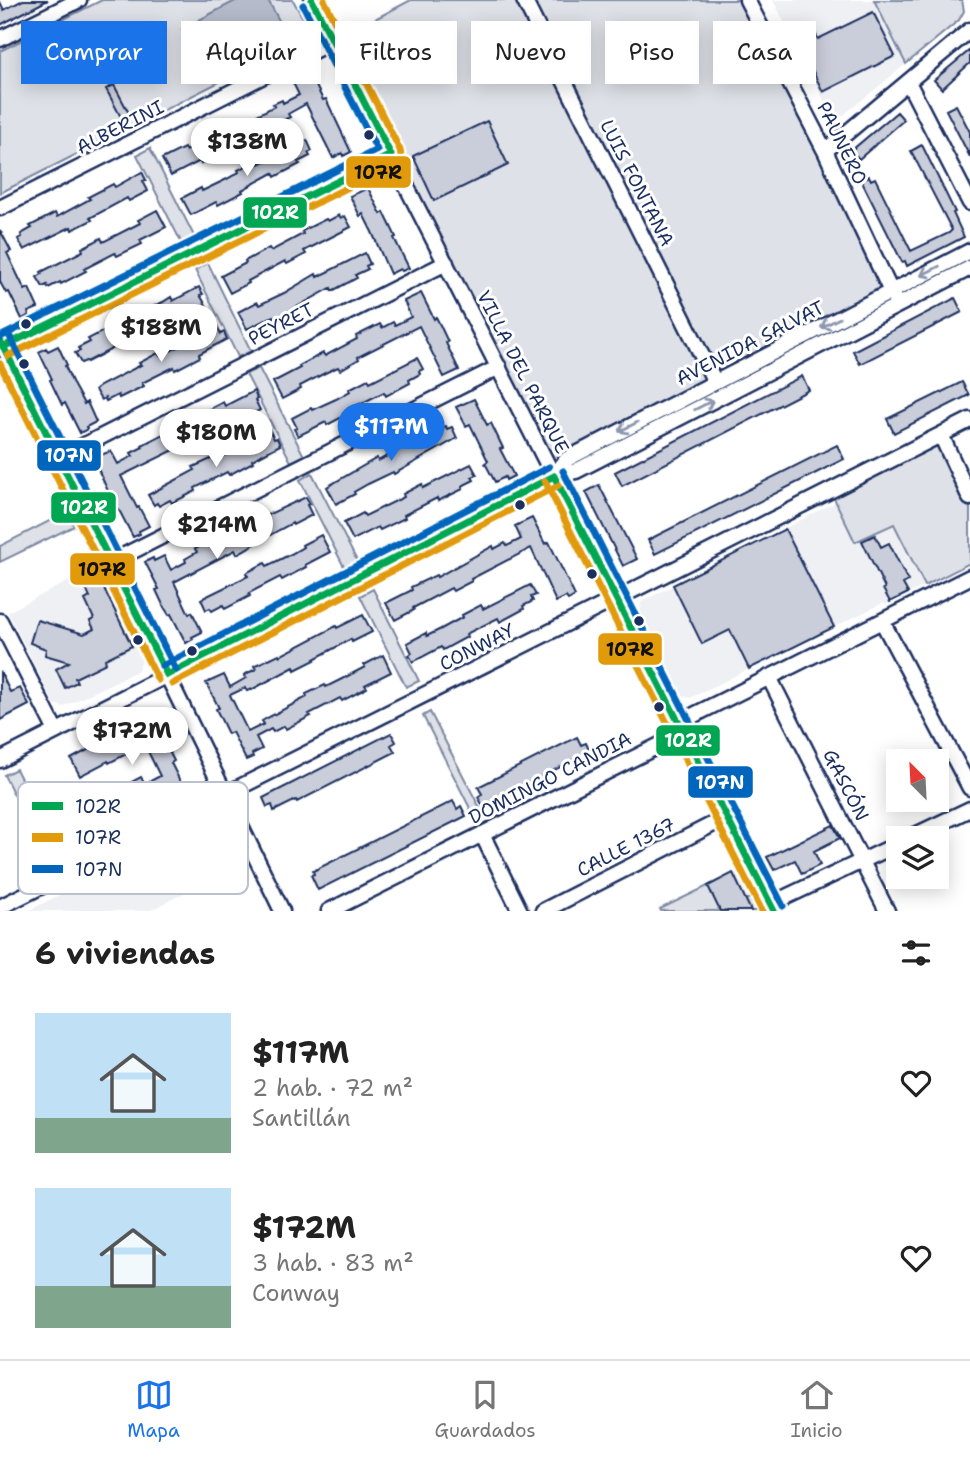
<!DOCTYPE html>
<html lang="es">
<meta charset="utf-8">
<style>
body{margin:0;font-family:"Shantell Sans",sans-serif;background:#f2f2f2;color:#222;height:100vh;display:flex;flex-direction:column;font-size:26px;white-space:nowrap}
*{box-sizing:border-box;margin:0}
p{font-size:23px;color:#767676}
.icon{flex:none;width:38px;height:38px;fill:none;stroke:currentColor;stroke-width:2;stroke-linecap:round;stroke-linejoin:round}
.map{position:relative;height:911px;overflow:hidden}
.sheet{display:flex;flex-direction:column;background:#fff;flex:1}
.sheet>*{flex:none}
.banner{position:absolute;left:21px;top:21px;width:929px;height:63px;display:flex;gap:14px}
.needle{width:46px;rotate:336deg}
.tools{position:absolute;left:886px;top:749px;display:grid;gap:14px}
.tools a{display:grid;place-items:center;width:63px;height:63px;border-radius:0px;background:#fff;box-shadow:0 4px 18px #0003;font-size:35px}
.price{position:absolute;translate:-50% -60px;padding:0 16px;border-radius:24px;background:#fff;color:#222;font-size:23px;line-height:46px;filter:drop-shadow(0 2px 4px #0008)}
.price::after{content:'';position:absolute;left:50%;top:42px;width:21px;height:16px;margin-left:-10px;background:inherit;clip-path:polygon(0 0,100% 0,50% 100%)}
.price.active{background:#1a73e8;color:#fff}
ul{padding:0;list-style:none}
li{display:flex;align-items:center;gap:21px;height:175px;padding:0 35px}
li span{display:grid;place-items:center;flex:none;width:196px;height:140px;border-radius:0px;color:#555}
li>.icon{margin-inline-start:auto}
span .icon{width:84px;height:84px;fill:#fffc;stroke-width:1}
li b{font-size:30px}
h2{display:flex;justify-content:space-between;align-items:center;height:84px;padding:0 35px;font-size:30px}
.pill{padding:0 24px;border-radius:0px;background:#fff;box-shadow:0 4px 18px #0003;font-size:24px;line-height:63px}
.pill.active{background:#1a73e8;color:#fff}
.menu{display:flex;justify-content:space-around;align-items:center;height:98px;border-top:2px solid #e0e0e0;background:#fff;font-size:19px;color:#767676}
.menu a{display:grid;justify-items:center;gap:4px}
.menu .active{color:#1a73e8}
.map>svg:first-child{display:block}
.built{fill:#eff0f4}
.green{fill:#dee1e7;stroke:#7c88a2;stroke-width:2}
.water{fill:#b5bbca;stroke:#77839f;stroke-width:2}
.building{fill:#caceda;stroke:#1b2f5e;stroke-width:2}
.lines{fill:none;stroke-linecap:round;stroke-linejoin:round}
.minor-casing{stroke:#1b2f5e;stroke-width:19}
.minor{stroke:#fff;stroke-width:14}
.bus-1-casing{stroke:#fff;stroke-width:12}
.bus-2-casing{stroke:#fff;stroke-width:12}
.bus-3-casing{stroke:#fff;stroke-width:12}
.bus-1{stroke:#00a651;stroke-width:7}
.bus-2{stroke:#e19a09;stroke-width:7}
.bus-3{stroke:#0065bd;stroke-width:7}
.oneway{stroke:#8d97ae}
.bus-dot{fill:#1b2f5e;stroke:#fff;stroke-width:2.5}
.labels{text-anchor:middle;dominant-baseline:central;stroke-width:6;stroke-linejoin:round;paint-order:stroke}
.street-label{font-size:19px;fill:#1b2f5e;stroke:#fff}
.key{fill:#fff;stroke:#bbc1cf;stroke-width:2}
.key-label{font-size:19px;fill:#1b2f5e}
.line-badge{stroke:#fff;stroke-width:2.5}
.badge-label{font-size:19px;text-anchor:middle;font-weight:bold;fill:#fff}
.pale-badge-label{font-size:19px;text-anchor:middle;font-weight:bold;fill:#111}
</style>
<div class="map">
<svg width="970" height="911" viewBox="0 0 970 911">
<rect width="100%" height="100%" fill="#fff"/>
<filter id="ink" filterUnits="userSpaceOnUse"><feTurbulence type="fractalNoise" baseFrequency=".0143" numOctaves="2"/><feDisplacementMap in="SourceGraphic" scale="14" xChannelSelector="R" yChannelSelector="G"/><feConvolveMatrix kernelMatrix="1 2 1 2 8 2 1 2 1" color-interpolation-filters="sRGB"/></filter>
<g filter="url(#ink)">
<path class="built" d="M773 0H874L906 64 835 122Z
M836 502 855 541 894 523 925 586 885 605 883 603 690 698 683 696 641 612V602Z
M95 568 142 662 137 671 63 707 54 704 8 612Z
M209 817 221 820 243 863 149 911H28Z
M739 871 752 897 734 905 722 879Z"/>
<path class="green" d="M102 0H293L310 31V36L0 193V51Z
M411 0H747L891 292 567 459 554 476 333 41Z
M874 0H962L964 11 959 20 906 64Z
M150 148 194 236 181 242 137 155Z
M208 263 251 351 238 357 195 270Z
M259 368 304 456 291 462 246 374Z
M929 446 937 447 943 453 970 508V563L925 586 894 524 855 542 832 494Z
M312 473 357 561 344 567 300 480Z
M67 512 74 526 0 562V546Z
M373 589 419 681 406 687 360 596Z
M430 712 482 812 474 816 423 716Z
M16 769 63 861 51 867 4 775Z
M722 879 734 905 752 897 759 911H661L660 909Z"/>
<path class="water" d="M237 0H268L281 24 201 66 182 29Z"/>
<path class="building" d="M23 0H48L0 25V2L4 10Z
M873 12 895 56 823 92 794 33 811 25 818 39Z
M97 25 107 45 82 59 72 39Z
M970 50V63L942 89 934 80Z
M309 72 323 100 326 99 351 152 343 156 342 153 333 158 306 104 288 114 290 117 275 124 276 127 265 133 257 137 256 134 220 153 221 154 201 164 200 161 171 176 162 159 184 148 186 151 218 134 217 132 241 120 243 122 275 106 273 104 282 100 283 103 299 95 293 83 303 78 302 75Z
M114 85 131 117 123 121 106 89Z
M956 105 970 132V157L946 110Z
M897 112 904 120 859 159 852 150Z
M487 121 508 165 434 201 413 156Z
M307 140 312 151 308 153 310 156 298 162 300 164 275 177 273 173 242 190 243 192 218 205 216 202 191 215 182 198 201 188 202 191 227 179 239 172 238 170 258 160 259 164Z
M922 145 955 212 953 213 964 237 907 266 905 261 902 262 861 180 869 176 871 180 875 178 911 251 949 233 952 230 911 151Z
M142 172 146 180 143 181 148 191 129 201 127 198 90 218 92 220 72 230 71 227 24 250 18 239 22 237 21 234 32 228 30 226 55 213 57 217 90 199 88 197 113 184 115 187Z
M368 188 381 214 384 212 396 237 394 238 409 268 402 271 400 269 390 274 372 232 363 214 360 216 350 196Z
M157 210 166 227 140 240 142 244 117 256 115 253 84 269 86 271 61 284 60 282 48 288 47 285 43 287 37 277 42 274 41 272 83 251 82 248 94 242 101 238 103 242 140 223 138 220Z
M339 215 341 218 345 216 351 227 304 251 306 254 287 264 285 261 248 281 249 283 230 293 221 276 246 263 245 261 269 248 271 251 303 234 302 231 326 219 328 221Z
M0 230 11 251 7 253 19 278 25 290 29 288 38 308 28 312 29 315 22 319 9 292 6 293 0 282Z
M365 253 370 264 366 266 368 269 355 275 357 278 332 291 331 288 275 319 273 316 247 329 238 312 257 302 259 305 284 293 316 274 317 277Z
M199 287 203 294 200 295 206 305 186 315 185 312 162 323 148 331 150 334 130 343 129 340 87 362 86 361 81 363 75 353 80 351 78 348 90 342 88 339 113 326 115 330 148 313 146 310 163 302 171 297 173 301Z
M421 293 434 319 436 317 440 325 448 342 446 343 459 370 444 377 419 326 358 357 359 359 340 370 338 367 325 373 300 386 301 389 282 399 273 382 300 368 299 366 323 353 325 356 357 339 356 336 380 324 382 328 393 322 395 325 411 317 404 301Z
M955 298 962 312 860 364 853 351Z
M216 324 221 334 224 332 227 339 199 354 200 357 175 370 174 367 142 383 144 386 119 398 118 395 106 401 105 398 101 400 95 390 100 386 141 365 139 363 158 353 160 356 184 344 198 336 197 334Z
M58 346 67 365 65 366 74 386 84 404 87 402 96 422 86 427 87 429 80 433 65 403 62 405 50 380 52 379 39 352 46 348 48 351Z
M417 358 423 369 419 371 420 374 409 380 410 383 386 396 384 392 350 409 352 412 327 425 326 422 298 436 294 429 297 428 292 418 311 408 312 410 336 399 350 391 349 389 368 379 370 382Z
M802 376 809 390 622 486 615 472Z
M962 382 969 395 894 433 887 419Z
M254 391 257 399 255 400 260 410 241 420 238 416 201 436 202 438 183 448 182 446 121 476 137 508 139 507 149 526 139 531 140 534 133 537 119 510 117 511 92 456 99 453 101 455 111 451 118 464 133 456 131 453 143 447 142 445 167 432 168 434 200 418 198 415 223 402 225 406Z
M474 399 487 425 491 423 503 448 500 449 514 476 506 480 505 477 495 482 485 463 488 461 470 424 466 426 456 407Z
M446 426 447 429 452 427 457 438 394 474 393 472 368 484 354 492 355 494 336 504 327 487 377 458 378 461 410 444 409 442 434 429 435 431Z
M269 429 274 439 277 438 280 445 252 460 253 462 229 475 227 472 195 488 196 491 172 503 170 500 159 506 157 503 154 505 148 495 195 470 193 467 213 458 214 461 251 441 250 439Z
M837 445 844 459 655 554 648 540Z
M471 464 477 475 472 477 474 480 462 486 463 489 438 501 437 498 404 515 405 518 380 530 378 527 353 540 344 523 363 513 365 516 404 497 403 494 422 484 423 488Z
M599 485 637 559 623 566 586 492Z
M306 497 310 504 307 505 312 515 293 525 292 523 279 530 237 554 235 550 174 582 189 614 192 612 202 632 192 637 193 639 186 643 171 614 169 615 164 607 156 590 159 589 145 562 153 558 154 561 164 556 171 570 186 562 185 559 197 552 195 549 220 536 222 541 254 524 252 522Z
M532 518 545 544 549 542 575 596 568 600 566 597 556 602 531 548 471 579 472 581 453 591 451 588 413 608 414 610 395 620 386 603 412 590 411 587 436 575 437 577 493 546 494 549 505 543 507 546 521 539 515 526Z
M785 529 834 627 749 669 730 630 702 644 673 585Z
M321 535 330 552 305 565 306 567 282 580 280 577 249 593 250 596 225 609 223 605 212 611 210 608 206 610 201 599 248 576 246 573 259 566 265 563 267 566 291 554 303 547 302 545Z
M875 535 881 547 889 543 908 581 903 584 908 593 890 602 883 589 885 588 862 541Z
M95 570 132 646 105 659 106 663 75 678 77 682 65 688 56 669 69 662 45 655 46 649 30 643 37 620 84 634 94 629 90 621 94 619 85 600 90 597 81 577Z
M530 585 536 595 531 597 533 601 523 606 524 609 500 622 498 618 466 634 467 637 443 650 441 647 413 662 409 655 412 653 407 643 426 633 427 636 441 629 463 617 462 615 481 605 483 609Z
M363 615 372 632 352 642 351 639 314 659 315 660 295 670 294 667 253 689 247 691 245 688 230 695 248 732 264 724 262 721 267 718 307 697 306 694 325 685 326 687 340 680 365 667 364 665 383 655 391 672 365 685 367 688 342 701 340 698 309 714 311 716 286 729 284 726 273 732 271 729 256 737 262 749 252 754 253 757 246 760 232 732 228 734 216 709 219 708 206 683 224 675 230 687 246 678 244 675 256 669 254 666 279 654 280 656 336 626 337 628Z
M0 671 10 692 20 688 29 705 0 720Z
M146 713 159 738 162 737 174 761 171 763 185 791 178 795 177 792 167 797 162 788 124 807 125 810 103 821 95 804 123 789 122 787 141 777 145 784 160 776 142 739 125 747 128 753 109 763 108 761 80 776 71 759 93 747 94 749 133 729 129 721Z
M391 733 396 742 391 745 395 752 297 802 296 800 274 811 272 805 267 807 263 798Z
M577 737 581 745 586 743 590 752 483 806 478 797 482 794 478 787Z
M453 801 457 809 461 806 466 816 318 890 311 875 314 874 313 871Z
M833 825 840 838 814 851 820 865 802 874 795 860 774 870 767 857Z
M733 873 751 911H720L708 886Z"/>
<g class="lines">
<g class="minor-casing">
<path id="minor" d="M312 0 774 911
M524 0 715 382
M747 0 825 151 894 298
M0 39 79 0
M908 82 970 203
M825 151 970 30
M0 208 333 41
M0 340 167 675 282 911
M0 348 391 155
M941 435 970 498
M59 458 446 263
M554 476 567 459 970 251
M111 562 499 367
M0 621 56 731
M882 621 970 788
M769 677 887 911
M0 760 360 577 554 476 576 471 970 268
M482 834 520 911
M909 838 970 809
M771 904 898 844
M0 907C323 743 648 585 970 420
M329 911 668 741 688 718 970 577
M543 911 727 817"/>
</g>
<use href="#minor" class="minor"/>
<g class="bus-1-casing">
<path id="bus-1" d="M0 340 167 675
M3 347 391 155 312 0
M554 476 774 911
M167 675 554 476"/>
</g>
<g class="bus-2-casing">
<path id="bus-2" d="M8 356 399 162 401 156 400 150 324 0
M0 364 158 680
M545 481 762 911
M172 684 559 485"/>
</g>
<g class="bus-3-casing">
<path id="bus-3" d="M9 335 176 670
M0 337 377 150 303 5
M563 471 783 906
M162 666 549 467"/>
</g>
<use href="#bus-1" class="bus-1"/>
<use href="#bus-2" class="bus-2"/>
<use href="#bus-3" class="bus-3"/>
</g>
<defs><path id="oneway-shaft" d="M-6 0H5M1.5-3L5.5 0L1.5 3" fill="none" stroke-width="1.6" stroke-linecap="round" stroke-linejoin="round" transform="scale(1.75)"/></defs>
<g class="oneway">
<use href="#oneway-shaft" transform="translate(930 271) rotate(153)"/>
<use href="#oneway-shaft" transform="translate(830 323) rotate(153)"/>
<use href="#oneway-shaft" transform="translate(704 405) rotate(-27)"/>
<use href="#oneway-shaft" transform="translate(628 427) rotate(153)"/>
</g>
</g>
<g class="bus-dot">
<circle cx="369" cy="135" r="6"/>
<circle cx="26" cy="324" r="6"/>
<circle cx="24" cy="364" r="6"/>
<circle cx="520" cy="505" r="6"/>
<circle cx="592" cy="574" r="6"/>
<circle cx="639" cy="621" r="6"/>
<circle cx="138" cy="640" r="6"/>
<circle cx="192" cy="651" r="6"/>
<circle cx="659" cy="707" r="6"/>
</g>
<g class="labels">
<g class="street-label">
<text transform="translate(120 127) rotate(-27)">ALBERINI</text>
<text transform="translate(842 143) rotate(64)">PAUNERO</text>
<text transform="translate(637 183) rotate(63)">LUIS FONTANA</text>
<text transform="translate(281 324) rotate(-27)">PEYRET</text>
<text transform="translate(750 343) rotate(-27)">AVENIDA SALVAT</text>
<text transform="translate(523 372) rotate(63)">VILLA DEL PARQUE</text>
<text transform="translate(477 647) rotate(-27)">CONWAY</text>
<text transform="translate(550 778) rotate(-27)">DOMINGO CANDIA</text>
<text transform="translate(846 785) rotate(63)">GASCÓN</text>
<text transform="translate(626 847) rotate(-27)">CALLE 1367</text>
</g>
</g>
<rect x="18" y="782" width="230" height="112" rx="10" class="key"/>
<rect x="32" y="802" width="31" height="8" fill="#00a651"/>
<rect x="32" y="833" width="31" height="9" fill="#e19a09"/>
<rect x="32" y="865" width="31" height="8" fill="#0065bd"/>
<g class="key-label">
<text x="75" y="813">102R</text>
<text x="75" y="844">107R</text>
<text x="75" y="876">107N</text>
</g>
<g class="line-badge">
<rect x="345" y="155" width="67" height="34" rx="7" fill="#e19a09"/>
<rect x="242" y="196" width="66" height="33" rx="7" fill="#00a651"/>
<rect x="36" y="439" width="66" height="33" rx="7" fill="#0065bd"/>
<rect x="50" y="491" width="67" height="33" rx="7" fill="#00a651"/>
<rect x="69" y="552" width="67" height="34" rx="7" fill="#e19a09"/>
<rect x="597" y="632" width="66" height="34" rx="7" fill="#e19a09"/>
<rect x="655" y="724" width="66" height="33" rx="7" fill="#00a651"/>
<rect x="687" y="765" width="67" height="34" rx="7" fill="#0065bd"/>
</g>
<g class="badge-label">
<text x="275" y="219">102R</text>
<text x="69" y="462">107N</text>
<text x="84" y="514">102R</text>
<text x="688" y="747">102R</text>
<text x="720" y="789">107N</text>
</g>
<g class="pale-badge-label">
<text x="378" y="179">107R</text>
<text x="102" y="576">107R</text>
<text x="630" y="656">107R</text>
</g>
</svg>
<div class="tools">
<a><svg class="needle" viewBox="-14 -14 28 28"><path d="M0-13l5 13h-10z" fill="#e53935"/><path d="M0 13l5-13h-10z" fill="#767676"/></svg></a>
<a><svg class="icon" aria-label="layers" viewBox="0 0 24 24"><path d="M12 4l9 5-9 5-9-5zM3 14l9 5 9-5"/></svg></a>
</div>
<b class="price" style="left:247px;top:178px">$138M</b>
<b class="price" style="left:161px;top:364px">$188M</b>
<b class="price active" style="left:391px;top:463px">$117M</b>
<b class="price" style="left:216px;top:469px">$180M</b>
<b class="price" style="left:217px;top:561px">$214M</b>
<b class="price" style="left:132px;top:767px">$172M</b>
<div class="banner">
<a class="pill active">Comprar</a>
<a class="pill">Alquilar</a>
<a class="pill">Filtros</a>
<a class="pill">Nuevo</a>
<a class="pill">Piso</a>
<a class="pill">Casa</a>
</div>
</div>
<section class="sheet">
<h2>6 viviendas<svg class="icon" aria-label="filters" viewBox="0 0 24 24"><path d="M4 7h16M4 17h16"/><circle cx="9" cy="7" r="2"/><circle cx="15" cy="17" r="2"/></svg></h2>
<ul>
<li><span style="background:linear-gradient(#bfe0f5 75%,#7fa58c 0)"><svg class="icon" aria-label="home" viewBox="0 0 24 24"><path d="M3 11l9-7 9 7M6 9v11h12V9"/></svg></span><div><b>$117M</b><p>2 hab. · 72 m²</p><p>Santillán</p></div><svg class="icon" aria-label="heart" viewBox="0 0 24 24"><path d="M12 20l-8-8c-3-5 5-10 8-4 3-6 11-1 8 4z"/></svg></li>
<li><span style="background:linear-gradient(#bfe0f5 70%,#7fa58c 0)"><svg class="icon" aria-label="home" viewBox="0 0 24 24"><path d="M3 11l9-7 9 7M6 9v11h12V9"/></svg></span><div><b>$172M</b><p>3 hab. · 83 m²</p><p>Conway</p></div><svg class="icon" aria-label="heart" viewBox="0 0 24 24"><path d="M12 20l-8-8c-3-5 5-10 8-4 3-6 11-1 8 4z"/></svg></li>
</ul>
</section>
<nav class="menu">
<a class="active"><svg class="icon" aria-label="map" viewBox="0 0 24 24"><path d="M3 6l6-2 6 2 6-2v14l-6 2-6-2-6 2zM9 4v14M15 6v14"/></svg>Mapa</a>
<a><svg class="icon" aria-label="saved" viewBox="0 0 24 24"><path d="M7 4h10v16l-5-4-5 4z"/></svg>Guardados</a>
<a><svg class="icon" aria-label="home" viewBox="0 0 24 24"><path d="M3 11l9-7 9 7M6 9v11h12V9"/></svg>Inicio</a>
</nav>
